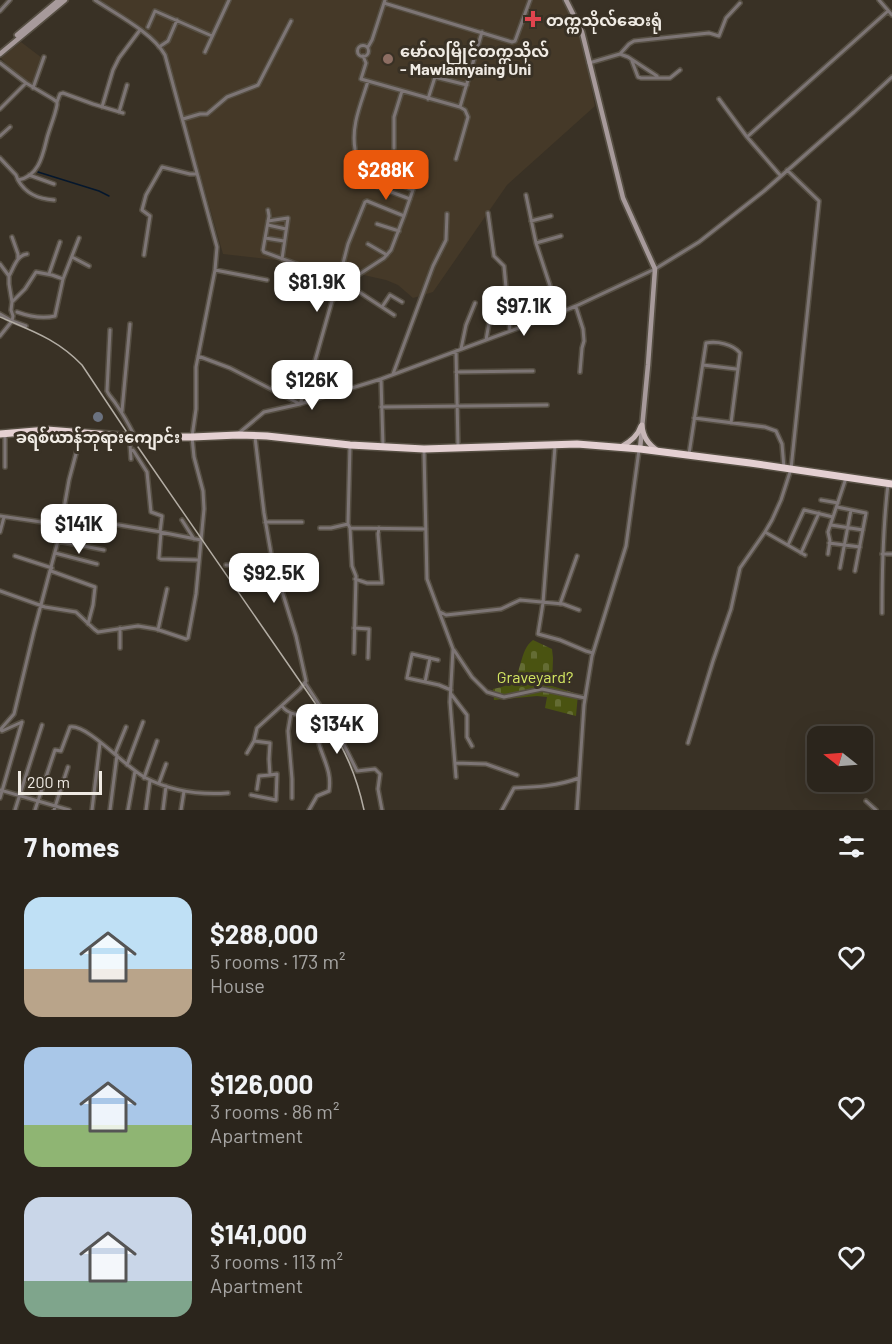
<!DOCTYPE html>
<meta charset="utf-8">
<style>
body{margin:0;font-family:Barlow,"Noto Sans Myanmar",sans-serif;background:#373129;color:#f1f3f6;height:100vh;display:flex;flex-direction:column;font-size:22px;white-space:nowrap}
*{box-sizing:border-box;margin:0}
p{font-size:20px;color:#a6a5a3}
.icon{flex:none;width:33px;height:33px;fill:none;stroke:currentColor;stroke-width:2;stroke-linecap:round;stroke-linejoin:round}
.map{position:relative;height:810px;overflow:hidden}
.details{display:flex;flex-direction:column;background:#2b251c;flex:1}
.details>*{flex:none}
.needle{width:39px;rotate:287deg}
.controls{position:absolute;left:807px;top:726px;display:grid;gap:12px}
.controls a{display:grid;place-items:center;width:66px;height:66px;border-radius:12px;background:#2b251c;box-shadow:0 6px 24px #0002,0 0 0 2px #47423b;font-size:30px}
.scale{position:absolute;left:18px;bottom:15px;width:84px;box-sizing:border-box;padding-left:6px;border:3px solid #efeae3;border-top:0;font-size:16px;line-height:21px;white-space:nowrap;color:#efeae3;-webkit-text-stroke:4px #393125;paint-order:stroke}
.price{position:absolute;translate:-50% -51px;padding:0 14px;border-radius:12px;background:#fff;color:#222;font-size:20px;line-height:39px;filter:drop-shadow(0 2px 3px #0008)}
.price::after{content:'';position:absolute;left:50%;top:36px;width:18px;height:14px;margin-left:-9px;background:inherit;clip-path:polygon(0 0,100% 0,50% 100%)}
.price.on{background:#ea580c;color:#fff}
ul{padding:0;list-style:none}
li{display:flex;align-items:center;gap:18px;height:150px;padding:0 24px}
li span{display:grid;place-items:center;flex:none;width:168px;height:120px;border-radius:18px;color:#555}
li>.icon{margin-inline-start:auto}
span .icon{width:72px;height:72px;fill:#fffc;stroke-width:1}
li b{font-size:26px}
h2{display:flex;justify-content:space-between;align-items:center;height:72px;padding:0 24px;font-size:26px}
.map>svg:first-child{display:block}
.built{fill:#453928}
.cemetery{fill:url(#cemetery-stones)}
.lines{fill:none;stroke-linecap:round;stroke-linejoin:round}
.stream{stroke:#05172d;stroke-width:1.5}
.street-casing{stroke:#564f43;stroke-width:6}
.secondary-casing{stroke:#564f43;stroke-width:8}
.primary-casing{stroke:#564f43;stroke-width:8}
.highway-casing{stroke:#564f43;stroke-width:10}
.street{stroke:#7d7575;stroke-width:3}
.secondary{stroke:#a79a9b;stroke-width:4.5}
.primary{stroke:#c7b6b7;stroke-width:5}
.highway{stroke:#e4d0d2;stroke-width:7}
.rail{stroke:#b3ada4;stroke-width:1.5}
.health-dot{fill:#e0444e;stroke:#393125;stroke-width:2}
.education-dot{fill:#8d6e63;stroke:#393125;stroke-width:2}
.worship-dot{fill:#6b7280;stroke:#393125;stroke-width:2}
.labels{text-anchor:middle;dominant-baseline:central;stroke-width:6;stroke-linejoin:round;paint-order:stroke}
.poi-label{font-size:16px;font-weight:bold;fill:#efeae3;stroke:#393125;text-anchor:start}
.park-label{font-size:16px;fill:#d4e762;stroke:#393125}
</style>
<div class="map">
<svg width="892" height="810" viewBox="0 0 892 810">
<defs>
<pattern id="cemetery-stones" width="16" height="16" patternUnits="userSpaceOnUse" patternTransform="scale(1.5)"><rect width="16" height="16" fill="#4a5311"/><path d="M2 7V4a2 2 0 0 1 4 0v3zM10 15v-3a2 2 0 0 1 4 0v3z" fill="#646c34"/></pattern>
</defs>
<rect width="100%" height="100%" fill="#393125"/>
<path class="built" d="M100 0H563L580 32 595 106 507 185 433 292 413 298 398 285 386 280 319 265 223 254 164 48Z
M21 42 46 61 36 88 12 71 1 58Z"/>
<path class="cemetery" d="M533 640 552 649 553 658 552 686 578 694 576 716 545 708 547 697 537 696 494 700 493 689C497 688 503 687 507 685 524 675 518 651 533 640Z"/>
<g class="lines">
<path class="stream" d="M38 172 99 191 109 196"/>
<g class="street-casing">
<path id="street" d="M879 0 892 15
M384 3 512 42 515 41 530 0
M0 11 10 0
M148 27 155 11 212 36
M357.5 51a5.5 5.5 0 1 1 11 0a5.5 5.5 0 1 1-11 0Z
M159 47 168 41 177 20
M368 47 372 40 385 0
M205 52 229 0
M620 54 628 57 657 76
M363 56 366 63 361 79 460 107 482 32
M632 61 638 77 641 78H670L680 70
M0 63 26 83 53 99 57 102V105C55 116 50 127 47 138 43 154 39 177 18 180L16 175 0 158
M589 63 620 54 629 44 634 41 709 33 719 36 726 18 740 3
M33 88 44 57
M428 99 435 77 467 85
M719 99 747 137 780 175
M57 102 60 94 63 93 93 104 123 113
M102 107 113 70 119 58 140 30
M0 109 26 83
M119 112 127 85
M183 119 200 114H207L227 97 258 85 291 21
M0 136 10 127
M747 137 888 11
M394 148V117L402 91
M355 149C351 125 361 104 368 81
M456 159 468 117 465 110 460 107
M29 175 54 184
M377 175 413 190
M18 180C26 194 38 199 54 200
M370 184 410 199
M526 195 536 243 559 313
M268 210 269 216 263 250 264 252 348 283
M488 213 494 256 504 266 510 331
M268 221 288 218 282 259
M531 221 551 216
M377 224 399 231
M268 225 286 229
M12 237 18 254V259
M265 238 284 241
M536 243 561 236
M368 244 387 255
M144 255 150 216 142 210 146 195 162 167 190 174H197
M72 257 89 266
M0 264 9 276V284L12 302
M215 270 267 280
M49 274 60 242
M9 276C14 267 17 255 27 254
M339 279 348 244 365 202 367 201 404 216
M347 284 394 315
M382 307 390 295 402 302
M576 307 583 329 584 341 582 348 580 372
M17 312C28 316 43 319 55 316L63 279 79 238
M0 314 12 321 26 326
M110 330 107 391C109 396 113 399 116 404 123 414 129 425 134 435
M0 336 12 321 13 316 11 310 12 302 25 289 36 272 52 275 63 279
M486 340 489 323
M461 349 466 325 475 303
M456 351 458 446
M198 356 230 368 300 404 313 368 332 301 352 279 384 258 391 250 404 216 417 178
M703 365 736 369
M456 372 533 371
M393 374 433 266 446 240 447 214
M381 379 383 446
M381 407 547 405
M122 411 130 324
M694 418 765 427 776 431 782 444 784 468
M239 433 264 412 300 404 381 379 559 313 576 306 655 269 699 242 764 191 854 112 892 77
M127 438 130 444 131 459
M350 445 348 524 350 528 352 566 356 576 354 653
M555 446 543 603 538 634 560 640 586 651 593 653
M133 450 147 472 151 512 162 516 160 532 201 540
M424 451 427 579 453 649 450 702 456 777
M689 454 706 343C717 341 733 344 740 353L731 423
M5 467V435
M821 500 838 503
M837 507 866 513 855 571
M64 514 89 520 161 532 159 558 161 559 198 560
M0 516 62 525
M182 520 194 539
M265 522H302
M831 525 863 530
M320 528H331L348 524
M350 528 426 529
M0 532 4 517
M765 532 805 555
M58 541 104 550
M829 543 860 547
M788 545 804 510 833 517
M55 553 97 564
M801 553 819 513
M828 554 830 541 828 532 846 478
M882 554H892
M15 556 52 568
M226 565 275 569
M840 568 851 510
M51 571 95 587 93 605 88 624
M355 579 367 583H382L378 534 379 528
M0 591 45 607 76 612 94 629 98 632 138 626 156 629 186 639 188 638 196 594 204 509 203 491 194 457 192 437 196 409V367L215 270 217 247 165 55C153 33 116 14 95 0
M560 604 577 556
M440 612 446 615 501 609 520 600 563 604 579 610
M882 613C882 570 883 527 888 484
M120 628V648
M354 628 369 629 368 658
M158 630 167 589
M454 650 472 677 487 692 504 697 542 689 585 698
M438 660 412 654 407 678 439 685 451 690
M425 682 430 658
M305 683 320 706 331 716 340 731 344 745 357 771 375 769 380 774 378 789 382 810
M451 694 467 715V737L472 746
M282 706C289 716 301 715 313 715L317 719C318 727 317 736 319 744 324 761 332 772 329 791L317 796 309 810
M291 713 288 731 292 779V798
M0 730 14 714 34 631 59 537 69 480 81 435
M2 731 22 722
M688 743 713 661 731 609 740 568 765 532 772 520 781 500 791 469 819 201 787 170
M247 753 254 741 257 728 300 689 306 681 296 636 272 559 264 513 255 437
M115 754 126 727
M455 763 486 764 517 775
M127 765 143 722
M144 778 157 741
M159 783 166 764
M257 789 259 776 270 775
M0 790 69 810
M251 795 276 800 277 774 270 775 269 759 270 743 254 741
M0 798 22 722
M866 801 876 810
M15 810 42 725
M35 810 55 750 61 751 70 727C88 724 127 769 146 778 171 791 200 795 228 793
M54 810 68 767
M92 810 100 743
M110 810 117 755
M128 810 135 771
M146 810 150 780
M163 810 166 786
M181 810 184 791
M502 810 514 788C536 787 558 786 579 778
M577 810 584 705 592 656 626 546 639 450"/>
</g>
<g class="secondary-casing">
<path id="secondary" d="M566 0 582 32 623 198 655 269 648 365 640 449
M17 35 59 0
M0 54 65 0"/>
</g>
<g class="primary-casing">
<path id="primary" d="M642 425C643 437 648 444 658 451
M621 447C630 442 638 436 641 426"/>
</g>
<g class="highway-casing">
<path id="highway" d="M0 434 47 430 136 437H192L238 435 267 436 350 445 424 449 577 444 640 449 750 463 892 484"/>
</g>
<use href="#street" class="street"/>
<use href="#secondary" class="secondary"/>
<use href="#primary" class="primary"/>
<use href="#highway" class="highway"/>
<path class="rail" d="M0 317C32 331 57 339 82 365L126 431
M138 447 326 719C345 751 356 773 364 810"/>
</g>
<path class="health-dot" d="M530 10h6v6h6v6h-6v6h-6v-6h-6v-6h6z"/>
<circle class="education-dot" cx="388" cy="59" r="6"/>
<circle class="worship-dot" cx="98" cy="417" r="6"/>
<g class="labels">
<g class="poi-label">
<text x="546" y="19">တက္ကသိုလ်ဆေးရုံ</text>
<text x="400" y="50">မော်လမြိုင်တက္ကသိုလ်<tspan x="400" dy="18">- Mawlamyaing Uni</tspan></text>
<text x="98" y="436" text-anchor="middle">ခရစ်ယာန်ဘုရားကျောင်း</text>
</g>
<g class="park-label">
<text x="535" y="676">Graveyard?</text>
</g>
</g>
</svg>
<div class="controls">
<a><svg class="needle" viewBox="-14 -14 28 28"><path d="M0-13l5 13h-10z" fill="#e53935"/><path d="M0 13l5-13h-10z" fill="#a6a5a3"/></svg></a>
</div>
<div class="scale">200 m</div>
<b class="price on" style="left:386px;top:201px">$288K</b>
<b class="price" style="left:317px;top:313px">$81.9K</b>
<b class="price" style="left:524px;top:337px">$97.1K</b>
<b class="price" style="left:312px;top:411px">$126K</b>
<b class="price" style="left:79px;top:555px">$141K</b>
<b class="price" style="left:274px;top:604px">$92.5K</b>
<b class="price" style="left:337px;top:755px">$134K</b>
</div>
<section class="details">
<h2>7 homes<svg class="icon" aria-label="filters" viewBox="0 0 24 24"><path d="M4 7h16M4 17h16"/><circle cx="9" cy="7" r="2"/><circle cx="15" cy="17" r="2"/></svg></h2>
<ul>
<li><span style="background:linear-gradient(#bfe0f5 60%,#b9a48a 0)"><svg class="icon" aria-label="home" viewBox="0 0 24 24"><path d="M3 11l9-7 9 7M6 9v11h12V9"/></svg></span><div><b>$288,000</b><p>5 rooms · 173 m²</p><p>House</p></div><svg class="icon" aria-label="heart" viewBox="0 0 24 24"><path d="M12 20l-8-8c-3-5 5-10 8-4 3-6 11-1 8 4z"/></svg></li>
<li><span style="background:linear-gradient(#a9c7e8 65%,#8fb573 0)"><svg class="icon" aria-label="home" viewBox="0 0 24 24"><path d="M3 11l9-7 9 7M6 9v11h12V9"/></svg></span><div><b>$126,000</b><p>3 rooms · 86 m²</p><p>Apartment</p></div><svg class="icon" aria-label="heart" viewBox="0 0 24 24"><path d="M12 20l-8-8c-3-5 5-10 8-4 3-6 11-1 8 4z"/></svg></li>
<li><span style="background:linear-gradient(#c9d6e8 70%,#7fa58c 0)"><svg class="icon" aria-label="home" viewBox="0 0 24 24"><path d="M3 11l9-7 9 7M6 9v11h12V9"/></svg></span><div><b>$141,000</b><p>3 rooms · 113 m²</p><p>Apartment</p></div><svg class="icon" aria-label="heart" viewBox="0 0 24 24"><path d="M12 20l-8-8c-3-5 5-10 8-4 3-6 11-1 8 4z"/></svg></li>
</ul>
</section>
